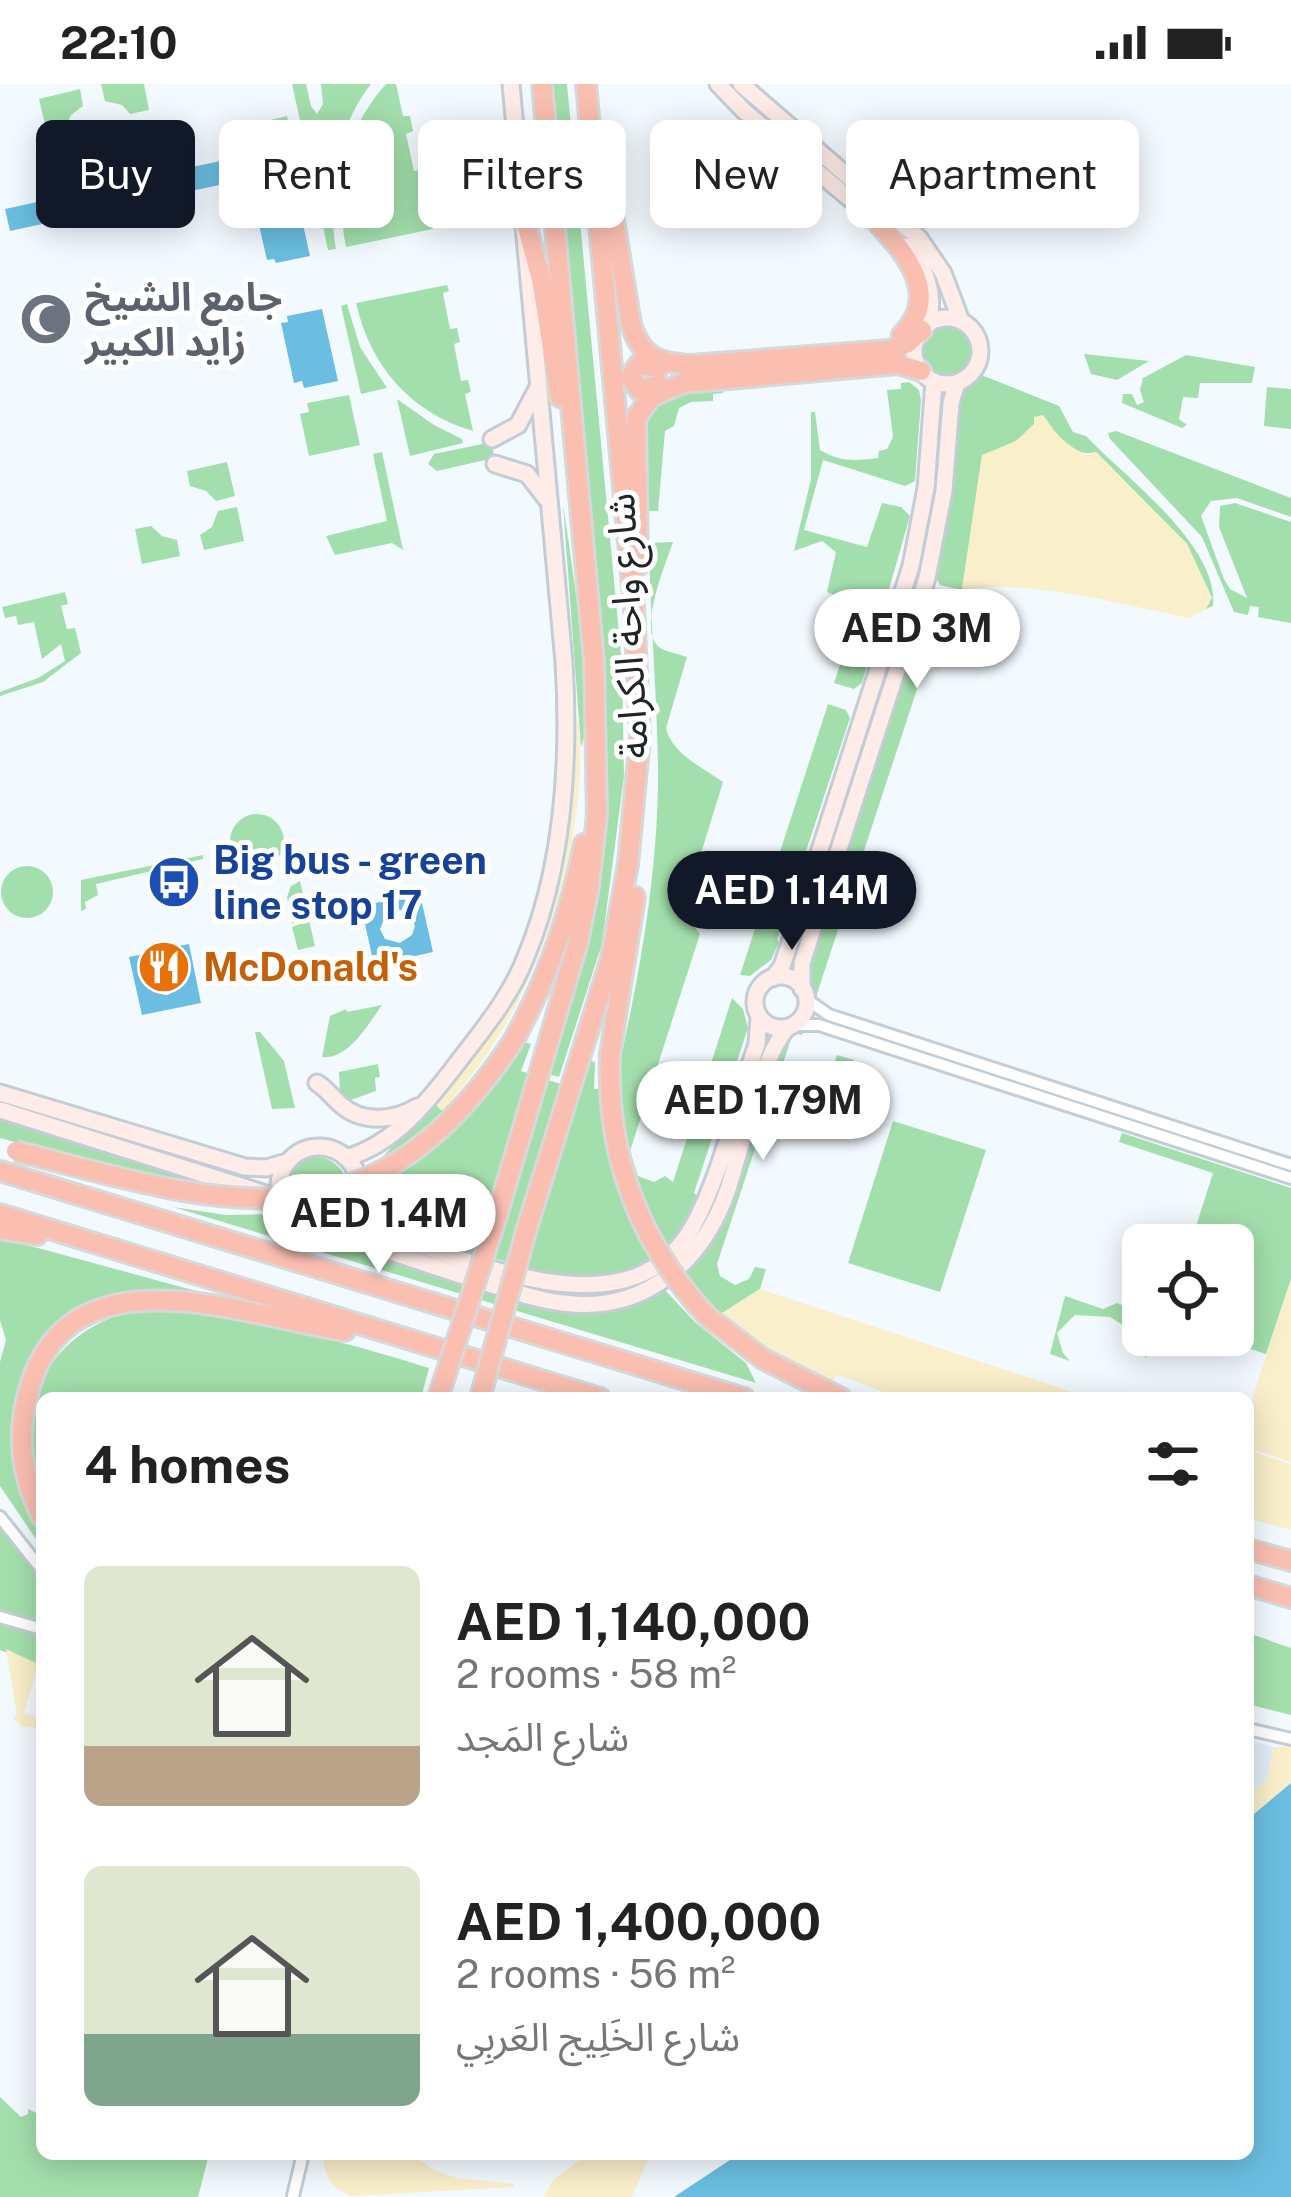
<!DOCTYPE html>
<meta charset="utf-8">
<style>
body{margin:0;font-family:"Public Sans","Noto Sans Arabic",sans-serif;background:#f6f6f6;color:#222;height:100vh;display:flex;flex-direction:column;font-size:45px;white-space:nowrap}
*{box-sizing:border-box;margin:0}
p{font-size:39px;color:#767676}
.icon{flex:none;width:66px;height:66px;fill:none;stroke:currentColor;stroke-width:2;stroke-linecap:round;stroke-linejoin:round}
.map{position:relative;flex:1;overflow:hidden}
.side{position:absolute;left:36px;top:1308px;width:1218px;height:768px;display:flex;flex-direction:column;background:#fff;border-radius:18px;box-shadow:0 6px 30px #0003}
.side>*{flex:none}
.guide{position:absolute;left:36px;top:36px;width:1221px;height:108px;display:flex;gap:24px}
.controls{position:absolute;left:1122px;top:1140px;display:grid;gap:24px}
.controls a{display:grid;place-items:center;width:132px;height:132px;border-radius:18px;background:#fff;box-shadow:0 6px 30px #0003;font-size:60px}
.price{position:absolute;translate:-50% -102px;padding:0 27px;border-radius:42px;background:#fff;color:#222;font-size:39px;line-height:78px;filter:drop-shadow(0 3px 6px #0008)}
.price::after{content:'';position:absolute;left:50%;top:72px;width:36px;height:27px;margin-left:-18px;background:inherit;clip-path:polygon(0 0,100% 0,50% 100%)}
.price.selected{background:#111827;color:#fff}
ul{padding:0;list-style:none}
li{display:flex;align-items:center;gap:36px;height:300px;padding:0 48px}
li span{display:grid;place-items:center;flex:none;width:336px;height:240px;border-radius:18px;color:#555}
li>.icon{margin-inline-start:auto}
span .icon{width:144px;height:144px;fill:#fffc;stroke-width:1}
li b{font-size:51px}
h2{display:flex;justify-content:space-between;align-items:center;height:144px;padding:0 48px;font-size:51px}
.chip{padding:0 42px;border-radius:18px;background:#fff;box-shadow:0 6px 30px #0003;font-size:42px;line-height:108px}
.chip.selected{background:#111827;color:#fff}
.status{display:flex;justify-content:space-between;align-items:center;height:84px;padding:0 60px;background:#fff;direction:ltr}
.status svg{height:33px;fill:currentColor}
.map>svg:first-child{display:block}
.built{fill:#e0eef9}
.green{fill:#a3dfac}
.sand{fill:#f9efca}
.water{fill:#6bbee1}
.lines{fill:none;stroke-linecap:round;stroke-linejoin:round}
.street-casing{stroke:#c3cdd5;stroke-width:16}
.secondary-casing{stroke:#c3cdd5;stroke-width:21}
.highway-casing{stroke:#d7d8d8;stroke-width:24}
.street{stroke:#fff;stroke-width:10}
.secondary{stroke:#feece8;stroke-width:15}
.highway{stroke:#fbbfb2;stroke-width:18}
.highway-bridge-casing{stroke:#d7d8d8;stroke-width:24;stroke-linecap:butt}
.highway-bridge{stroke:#fbbfb2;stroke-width:18}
.labels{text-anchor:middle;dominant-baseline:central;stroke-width:10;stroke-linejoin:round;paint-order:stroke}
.worship-label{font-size:39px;font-weight:bold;fill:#5b616d;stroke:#fff;text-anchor:start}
.street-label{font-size:39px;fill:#202427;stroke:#fff}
.transit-label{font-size:39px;font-weight:bold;fill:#164399;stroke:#fff;text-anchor:start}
.food-label{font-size:39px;font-weight:bold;fill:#c56008;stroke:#fff;text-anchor:start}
</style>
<div class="status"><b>22:10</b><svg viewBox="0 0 49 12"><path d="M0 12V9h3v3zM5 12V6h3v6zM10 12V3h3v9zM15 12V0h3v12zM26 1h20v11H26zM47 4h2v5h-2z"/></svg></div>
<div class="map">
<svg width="1291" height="2113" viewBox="0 0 1291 2113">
<rect width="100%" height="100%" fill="#f3faff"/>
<path class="built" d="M1248 1655 1273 1663 1267 1697 1248 1711Z"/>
<path class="green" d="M101 0H144L149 26 130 30 122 21 105 17Z
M292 0H306L311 22 317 30 323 20 321 0H371C334 49 326 105 336 165L328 166Z
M386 0H396L403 32H410L413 47 406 50 414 87 421 86 424 100 418 102 425 136H431L433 145 346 163C334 103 344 47 386 0Z
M548 0H567L622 581 624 692 602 860 559 993 543 989 598 751Z
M80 5 83 22 71 31 65 45 47 49 39 15Z
M287 32 299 83 257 92 254 82 245 84 237 44Z
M152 37 160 72 120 81 116 66 129 54 133 41Z
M68 56 80 67 94 71 97 86 57 95 50 60Z
M447 201 449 207 443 209 450 245 457 244 460 258 454 260 461 297 468 296 471 308 465 310 473 347C411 329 370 282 356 219Z
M347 220 360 263 387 304 361 310 341 222Z
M921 267a27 27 0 1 1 54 0a27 27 0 1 1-54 0Z
M1084 270 1149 277 1117 296 1091 290Z
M1186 271 1255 283 1252 299H1200L1198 314 1183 313 1179 335 1187 341 1182 344 1122 319 1123 310H1132L1137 321 1144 318 1140 306 1143 294Z
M979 290 1059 322 1073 348 1086 352 1099 365C1136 401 1219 466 1213 522L1206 525 1205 520 1212 514 1187 460 1096 368C1074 374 1056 353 1046 335L1016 357 982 372 962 506 940 501 932 487 957 306Z
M909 298 919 306 921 316 915 397 905 402 823 376 804 446 867 463 882 419 901 423 910 432 862 599 854 605 834 599 855 535 843 515 827 508 836 468 822 457 794 467 811 395V328H815L820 366C840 378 855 377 878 374L879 367 887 365 893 353 887 306 901 305V299Z
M723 303V309L713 310V317L691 318 679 324 674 342 665 347 658 427H647C647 396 634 335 664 314 680 304 705 305 723 303Z
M1267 303 1291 305V345L1264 342Z
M349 311 360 361 309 372 300 330 309 328 307 319Z
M397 315 434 341 462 355 463 359 410 372Z
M1116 347 1291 414V433L1237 414 1211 417 1201 432 1224 495 1230 505 1247 514 1219 443 1220 422 1235 419 1291 438V539L1258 533 1259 523 1250 522 1248 531 1234 528 1202 453 1110 355 1108 349Z
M492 358 494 374 437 387 428 380 434 370Z
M382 368 403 466 392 459 335 471 326 452 387 437 373 370Z
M227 378 235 412 216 417 206 407 190 402 187 387Z
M563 421C570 468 596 626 581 663Z
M237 423 244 457 204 466 200 451 212 443 218 427Z
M151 442 162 452 177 456 180 472 142 480 135 445Z
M673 458C666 479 637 547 659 563 665 568 680 570 687 573L666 644C672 670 702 683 723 698L686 818 687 833 700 850 630 1067 638 1092 654 1098 665 1092 673 1098 732 914 743 925 748 944 694 1109 698 1112C679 1165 624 1202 567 1195 550 1194 531 1185 514 1180 472 1168 430 1156 389 1144 322 1112 409 1050 434 1019L457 1041 520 957 531 960 521 987 576 1005 586 976 595 978 594 1005 614 1004C638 900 659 790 658 682 657 608 650 534 649 459Z
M65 508 68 520 61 522 67 545 75 544 81 569 43 598 0 612V608L38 594 65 577 61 560 42 575 34 538 18 541 16 532 5 534 2 523Z
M936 517 945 520 813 922 804 919 799 905 919 531Z
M828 620 846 626 850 634 777 855 779 859 771 876 750 892 740 891Z
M230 757a27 27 0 1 1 54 0a27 27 0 1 1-54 0Z
M203 771V775L96 800 98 811 85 818 86 825 81 827V796Z
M1 808a26 26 0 1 1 52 0a26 26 0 1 1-52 0Z
M300 797 315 862 298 866 292 843 305 838 300 818V837L292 839 287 813 291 802Z
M382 921C368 941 348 976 322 973L330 932 346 925 347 928Z
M792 944 804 945 802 951 793 949 717 1180 720 1192 735 1201 749 1195 755 1183 766 1185 760 1205 719 1231 679 1193 694 1178 777 963Z
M255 948H260L284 977 295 1024 272 1025Z
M837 971 854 976 844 1006 863 1013 857 1033 821 1016Z
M378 980 380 993 375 994 376 1007 348 1017 340 1009 339 988Z
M0 1033 235 1102 188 1105 0 1054Z
M893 1037 986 1066 940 1208 848 1179Z
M1122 1049 1291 1104V1195L1266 1270 1207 1251H1233V1161H1190L1213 1089 1119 1058Z
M285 1104a31 31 0 1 1 62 0a31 31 0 1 1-62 0Z
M173 1123 226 1131 276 1130 284 1140 296 1146 577 1226 663 1204 696 1239 746 1279 756 1299Z
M0 1155 42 1165 317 1240C259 1227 194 1203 134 1211 104 1228 70 1242 44 1263 13 1286 5 1350 14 1385 22 1412 42 1437 42 1464L0 1402V1278L6 1256 0 1236Z
M1065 1212 1103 1225 1117 1219 1143 1230V1251H1154L1146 1275 1141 1252 1110 1233 1075 1231 1057 1249 1063 1269 1070 1277 1050 1270Z
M163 1222C254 1236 341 1256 429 1284L421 1314H42V1415C37 1400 30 1385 29 1370 23 1284 80 1229 163 1222Z
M0 1442 42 1497V1540L0 1527Z
M4 1538 42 1551V1581L0 1566V1539Z
M1248 1549 1291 1564V1631L1248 1620Z
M0 2013 21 2033 28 2030V2025L38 2030 42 2024V2070H209L198 2113H0Z"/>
<path class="sand" d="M1043 331C1056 350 1065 361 1087 371L1096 368 1187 460 1212 514 1206 525 1190 534C1121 521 1031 494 962 506L982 371 1016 357 1034 340V333Z
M578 635C590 732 551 870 498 953 482 979 462 1003 443 1027L434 1019 526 888 566 739Z
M1291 1196V1378L1248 1364V1328Z
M760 1205 1091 1314H900L838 1291 832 1297 766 1265 719 1231Z
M1248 1366 1291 1380V1446L1248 1434Z
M6 1565 38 1580 24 1629 42 1635V1644L22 1643 13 1634 17 1632Z
M1291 1662V1699L1248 1735V1711L1267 1696 1273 1663Z
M323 2070H411L436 2087 458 2094 514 2100V2103L351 2112C331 2104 324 2092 323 2070Z
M587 2070H650L632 2113H544L553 2096Z"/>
<path class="water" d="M230 75 232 87 222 89 224 100 177 110 173 87Z
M165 89 170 112 121 122 116 100Z
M294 100 310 172 276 179 274 175 267 176 253 115 261 113 260 107Z
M108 102 113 124 64 135 59 113Z
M51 115 56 137 10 147 5 125Z
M322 225 338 297 304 304 302 297 294 299 281 239 288 238 287 232Z
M420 810 433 868 374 881 361 822 385 817 387 828 380 845 385 855 400 859 412 851 415 842 409 829 398 825 396 815Z
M189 860 201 919 142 931 129 873 153 868 155 879 148 890C148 903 155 911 168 911L181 902 183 893 177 880 167 876 164 865Z
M1291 1699V2113H674L739 2070H1248V1735Z"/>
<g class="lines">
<g class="street-casing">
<path id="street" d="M806 915 829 931 1291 1081
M793 941H819L1291 1094
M0 1433 42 1486
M0 1533 42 1545
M1248 1645 1291 1655
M293 2112 303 2070"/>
</g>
<g class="secondary-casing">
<path id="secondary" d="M718 0 744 27 884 143
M741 0 919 154 943 189 961 237
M907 162C928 187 934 208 929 240
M914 267a33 33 0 1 1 66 0a33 33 0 1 1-66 0Z
M492 355 518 341 537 305
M495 380 527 390 548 417
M755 918a26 26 0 1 1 52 0a26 26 0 1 1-52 0Z
M773 894 782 882 793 850 911 482 926 404 934 297
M802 905V879L927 494 944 407 951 319 957 299
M317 999C327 1005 331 1012 340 1020 362 1040 393 1037 417 1023
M0 1009 245 1083 266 1084 287 1078
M0 1026 272 1112
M279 1103a40 40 0 1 1 80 0a40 40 0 1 1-80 0Z
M346 1074C394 1060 426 1020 455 982 481 948 509 915 525 875 564 783 570 677 564 578L511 0
M358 1111 362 1132 382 1149C472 1176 630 1254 693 1142 723 1087 736 1019 757 960L759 932
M318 1143C373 1162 427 1181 483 1198 509 1206 536 1216 563 1219 644 1230 703 1178 728 1105 742 1063 760 974 788 943"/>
</g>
<g class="highway-casing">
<path id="highway" d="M603 69 631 240C641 274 659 279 691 281L890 266 908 259 922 246
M525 136 541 195 560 313
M877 138C906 170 942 211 902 251
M658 284 639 280 630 293 639 306 659 301
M638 482 636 334 651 313 683 299 898 280 921 287
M512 959C547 897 570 830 584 760
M610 970 635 813
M0 1087 744 1314
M0 1130 600 1314
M495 1138 578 858 589 802 597 731 594 577 542 0
M527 1144 611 874 628 780 640 653 634 523 586 0
M0 1145 37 1151
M708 1233 763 1275 841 1314
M42 1433C19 1388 16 1346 31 1299 75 1163 249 1233 345 1247
M1248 1465 1291 1477
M1248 1501 1291 1514"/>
</g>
<use href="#street" class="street"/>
<use href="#secondary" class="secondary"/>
<use href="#highway" class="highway"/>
<g class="highway-bridge-casing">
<path id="highway-bridge" d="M610 970C606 1071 639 1159 708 1233
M16 1067C227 1122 371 1171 512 959
M438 1314 495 1138
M480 1314 527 1144"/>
</g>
<use href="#highway-bridge" class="highway-bridge"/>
</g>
<defs>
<g id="mosque-disc" transform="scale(2.7)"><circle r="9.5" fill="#6b7280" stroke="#fff"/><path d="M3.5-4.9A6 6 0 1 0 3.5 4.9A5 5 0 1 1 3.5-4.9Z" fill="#fff"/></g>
<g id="bus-disc" transform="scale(2.7)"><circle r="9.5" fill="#1a4fb4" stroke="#fff"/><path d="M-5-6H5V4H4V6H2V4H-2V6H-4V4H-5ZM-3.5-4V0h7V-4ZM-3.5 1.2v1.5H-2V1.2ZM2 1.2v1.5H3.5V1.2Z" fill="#fff"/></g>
<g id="restaurant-disc" transform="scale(2.7)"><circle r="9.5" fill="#e8710a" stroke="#fff"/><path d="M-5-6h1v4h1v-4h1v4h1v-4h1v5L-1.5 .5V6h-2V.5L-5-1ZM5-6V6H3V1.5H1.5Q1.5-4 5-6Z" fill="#fff"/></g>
</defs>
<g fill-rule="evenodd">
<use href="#mosque-disc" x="46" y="235"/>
<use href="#bus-disc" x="174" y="798"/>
<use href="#restaurant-disc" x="164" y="883"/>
</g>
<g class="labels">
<g class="worship-label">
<text x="85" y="213">جامع الشيخ<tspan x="85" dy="45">زايد الكبير</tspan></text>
</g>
<g class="street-label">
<text transform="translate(627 542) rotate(-93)">شارع واحة الكرامة</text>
</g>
<g class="transit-label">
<text x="213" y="776">Big bus - green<tspan x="213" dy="45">line stop 17</tspan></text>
</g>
<g class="food-label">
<text x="203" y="883">McDonald's</text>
</g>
</g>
</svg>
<div class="controls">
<a><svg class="icon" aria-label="locate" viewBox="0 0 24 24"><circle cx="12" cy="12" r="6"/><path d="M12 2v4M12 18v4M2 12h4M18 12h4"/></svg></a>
</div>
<b class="price" style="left:917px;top:607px">AED 3M</b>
<b class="price selected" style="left:792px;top:869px">AED 1.14M</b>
<b class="price" style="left:763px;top:1079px">AED 1.79M</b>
<b class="price" style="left:379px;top:1192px">AED 1.4M</b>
<div class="guide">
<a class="chip selected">Buy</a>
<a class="chip">Rent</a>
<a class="chip">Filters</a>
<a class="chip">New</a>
<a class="chip">Apartment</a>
</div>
<section class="side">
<h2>4 homes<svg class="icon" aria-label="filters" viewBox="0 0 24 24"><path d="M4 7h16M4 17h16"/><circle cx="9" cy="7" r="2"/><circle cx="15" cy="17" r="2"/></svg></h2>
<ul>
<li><span style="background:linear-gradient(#dfe7d0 75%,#b9a48a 0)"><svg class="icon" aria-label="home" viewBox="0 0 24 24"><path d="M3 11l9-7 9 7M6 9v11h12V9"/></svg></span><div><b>AED 1,140,000</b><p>2 rooms · 58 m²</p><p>شارع المَجد</p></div></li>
<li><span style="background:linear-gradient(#dfe7d0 70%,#7fa58c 0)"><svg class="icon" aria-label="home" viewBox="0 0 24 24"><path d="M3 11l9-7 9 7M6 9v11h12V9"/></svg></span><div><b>AED 1,400,000</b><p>2 rooms · 56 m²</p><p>شارع الخَلِيج العَربِي</p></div></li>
</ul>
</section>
</div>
